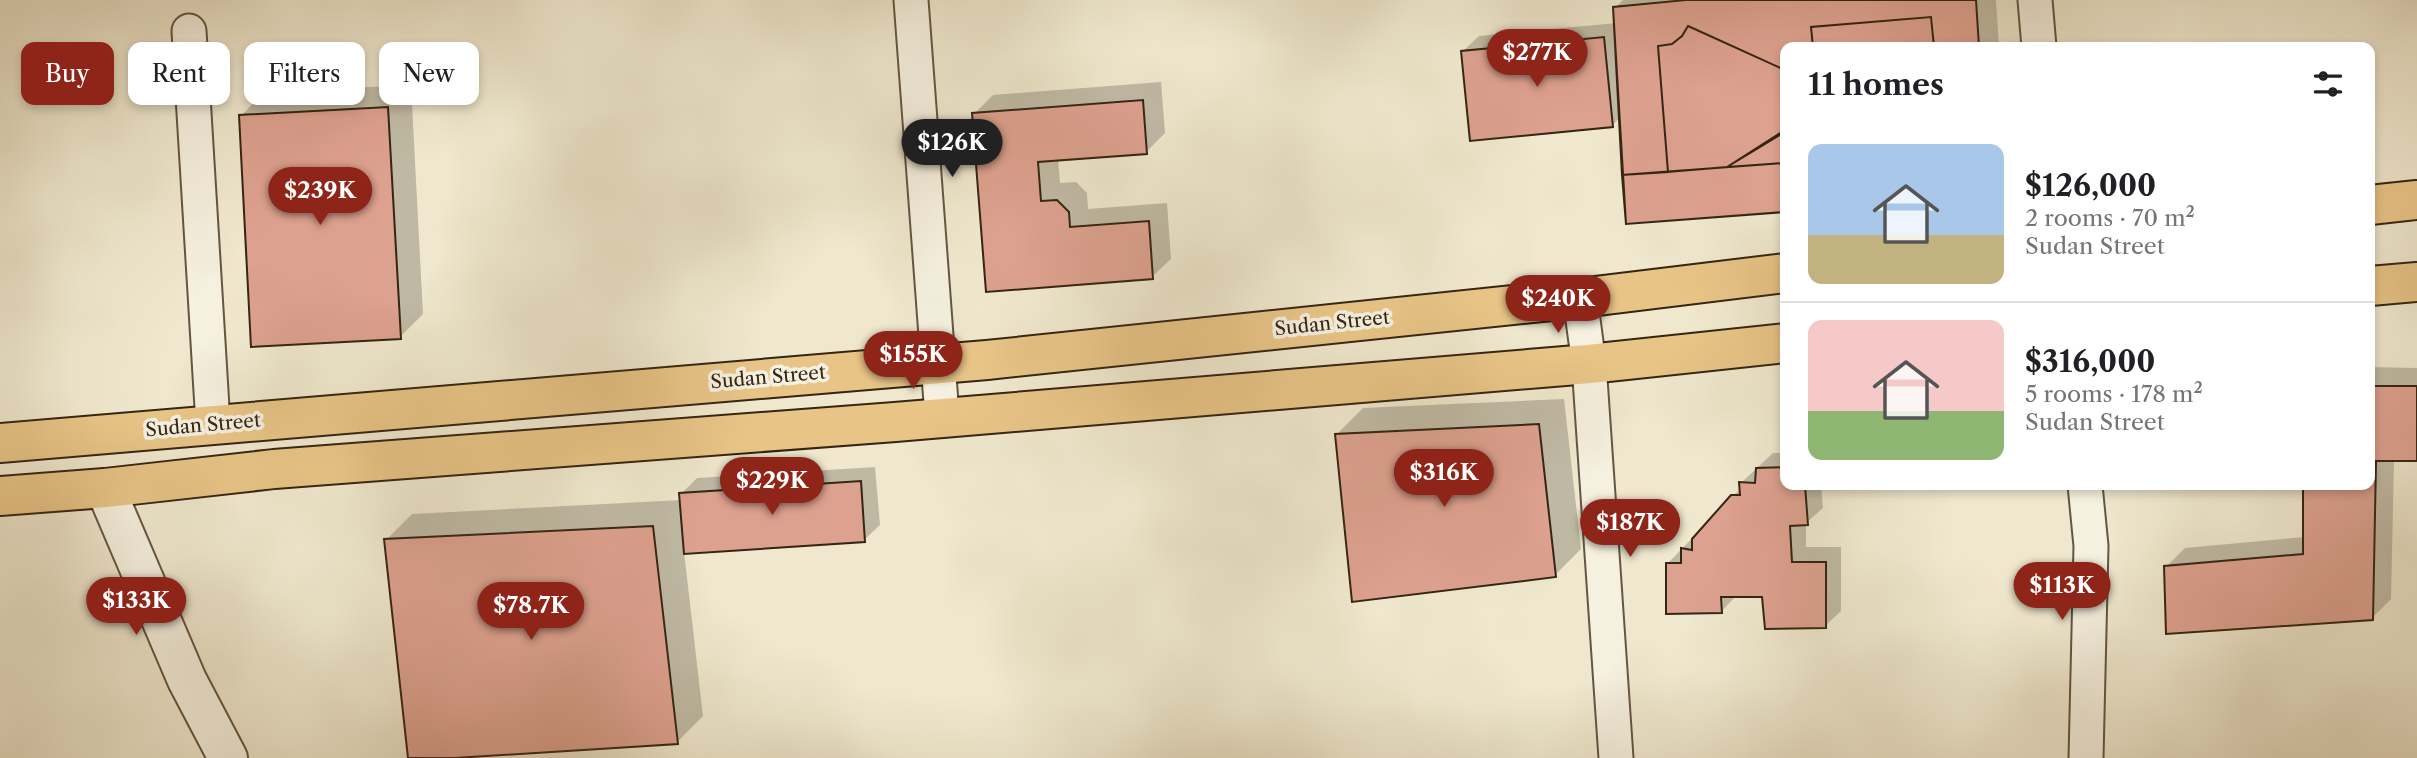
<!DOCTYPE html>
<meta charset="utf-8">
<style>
body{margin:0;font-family:"Libre Caslon Text",serif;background:#f2f2f2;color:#202124;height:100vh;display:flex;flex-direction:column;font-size:26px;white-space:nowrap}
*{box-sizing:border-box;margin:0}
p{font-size:23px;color:#757577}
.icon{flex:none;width:38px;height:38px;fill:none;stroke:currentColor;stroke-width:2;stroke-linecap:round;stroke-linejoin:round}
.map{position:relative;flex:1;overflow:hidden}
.panel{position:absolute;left:1780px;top:42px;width:595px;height:448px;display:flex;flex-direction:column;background:#fff;border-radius:14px;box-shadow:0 4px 10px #0003}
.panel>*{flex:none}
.top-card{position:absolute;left:21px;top:42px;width:665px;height:63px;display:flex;gap:14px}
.price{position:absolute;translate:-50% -60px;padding:0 16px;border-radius:24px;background:#8f2418;color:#fff;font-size:23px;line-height:46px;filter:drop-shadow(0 2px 4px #0008)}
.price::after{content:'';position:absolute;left:50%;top:42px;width:21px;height:16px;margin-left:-10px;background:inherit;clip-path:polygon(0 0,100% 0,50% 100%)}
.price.on{background:#222;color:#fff}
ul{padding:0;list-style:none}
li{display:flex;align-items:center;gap:21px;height:175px;padding:0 28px}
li+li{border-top:2px solid #e0e0e0}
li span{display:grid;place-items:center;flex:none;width:196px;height:140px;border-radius:14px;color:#555}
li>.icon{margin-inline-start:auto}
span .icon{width:84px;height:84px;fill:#fffc;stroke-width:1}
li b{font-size:30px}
h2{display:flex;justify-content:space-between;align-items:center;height:84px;padding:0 28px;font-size:30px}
.pill{padding:0 24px;border-radius:14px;background:#fff;box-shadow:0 4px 10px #0003;font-size:24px;line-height:63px}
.pill.on{background:#8f2418;color:#fff}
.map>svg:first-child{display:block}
.shadow{fill:#0003}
.building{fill:#dda18f;stroke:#352513;stroke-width:2}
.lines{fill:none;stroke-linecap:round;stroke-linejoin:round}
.minor-casing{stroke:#645642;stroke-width:37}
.tertiary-casing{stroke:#645642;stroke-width:42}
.primary-casing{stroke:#352513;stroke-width:42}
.minor{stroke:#f5f0df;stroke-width:33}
.tertiary{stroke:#f5f0df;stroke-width:38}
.primary{stroke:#e8c487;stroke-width:38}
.labels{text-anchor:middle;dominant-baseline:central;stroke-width:7;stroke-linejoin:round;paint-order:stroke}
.street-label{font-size:19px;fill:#352513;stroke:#f5f0df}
</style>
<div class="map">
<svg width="2417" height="758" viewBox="0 0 2417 758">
<rect width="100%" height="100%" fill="#efe8ce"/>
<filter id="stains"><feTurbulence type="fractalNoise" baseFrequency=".00286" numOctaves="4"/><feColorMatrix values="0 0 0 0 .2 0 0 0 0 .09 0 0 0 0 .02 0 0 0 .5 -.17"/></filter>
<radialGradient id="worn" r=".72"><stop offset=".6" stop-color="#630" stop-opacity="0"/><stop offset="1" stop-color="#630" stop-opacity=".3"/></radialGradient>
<path class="shadow" d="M1623 0H1996L1999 47H1785V211L1621 116 1612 126 1463 51 1479 36 1616 23 1615 8Z
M1161 82 1165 133 1146 152 1058 159 1060 183 1076 182 1087 193 1088 209 1167 203 1171 259 1152 277 988 290 974 114 993 95Z
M411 85 423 314 400 337 241 116 264 92Z
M2370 367 2417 368V459H2394L2391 599 2372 618 2166 567 2185 548 2304 537V485H2370Z
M1564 399 1581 549 1555 575 1337 434 1363 408Z
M1773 453H1785V485H1821L1823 508 1806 523V547H1841V611L1825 626 1763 595 1736 596 1721 612 1668 563 1741 488V483Z
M875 467 880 525 864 540 684 552 703 716 677 742 409 758 386 540 412 514 682 500 681 494 697 478Z"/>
<path class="building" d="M1686 0H1976L1979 47H1934L1931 17 1811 27 1813 47H1785V70L1688 26 1682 36 1672 44 1658 46 1668 172 1622 175 1613 7Z
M1686 0H1976L1979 47H1785V212L1626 224 1613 7Z
M1931 17 1934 47H1813L1811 27Z
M1688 26 1785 70V130L1727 167 1668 172 1658 46 1672 44 1682 36Z
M1604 37 1613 127 1470 141 1461 51Z
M1143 100 1147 154 1038 162 1041 201 1057 200 1069 212 1070 227 1149 221 1153 279 986 292 972 113Z
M388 107 401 339 251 347 239 115Z
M1785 130V163L1727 167 1783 133Z
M1785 163V212L1626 224 1622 175Z
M2370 386H2417V461H2376L2373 620 2166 634 2164 566 2303 554V485H2370Z
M1539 424 1556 577 1352 602 1335 434Z
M1785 467V485H1805L1808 525 1790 526 1792 562H1826V628L1765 629 1762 597H1721L1722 613 1666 614V563H1681V548L1692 550V539L1731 495H1740L1739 482 1755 483 1756 468Z
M861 481 865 542 684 554 679 493Z
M653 526 678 744 455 758H408L384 539Z"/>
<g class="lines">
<g class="minor-casing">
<path id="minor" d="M911 0 942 416
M2035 0 2039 47
M189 31 213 424
M1580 298 1589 364 1616 758
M2085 485 2091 546 2086 758"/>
</g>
<g class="tertiary-casing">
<path id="tertiary" d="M105 488 187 680 228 758"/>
</g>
<g class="primary-casing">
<path id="primary" d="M2370 205 2417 200
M2370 286 2417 282
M0 443 987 360 1580 298 1785 273
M0 496 105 488 274 469 895 422 1589 364 1785 343"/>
</g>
<use href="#minor" class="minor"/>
<use href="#tertiary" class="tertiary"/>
<use href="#primary" class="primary"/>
</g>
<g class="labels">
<g class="street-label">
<text transform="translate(1332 323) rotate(-6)">Sudan Street</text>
<text transform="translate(768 377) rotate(-5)">Sudan Street</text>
<text transform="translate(203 425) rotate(-5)">Sudan Street</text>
</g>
</g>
<rect width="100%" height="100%" filter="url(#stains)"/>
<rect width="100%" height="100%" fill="url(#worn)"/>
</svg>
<b class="price" style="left:1537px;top:89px">$277K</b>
<b class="price on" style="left:952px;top:179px">$126K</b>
<b class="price" style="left:320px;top:227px">$239K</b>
<b class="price" style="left:1558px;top:335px">$240K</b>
<b class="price" style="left:913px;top:391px">$155K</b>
<b class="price" style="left:1444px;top:509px">$316K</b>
<b class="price" style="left:772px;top:517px">$229K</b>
<b class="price" style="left:1630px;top:559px">$187K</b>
<b class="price" style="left:2062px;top:622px">$113K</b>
<b class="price" style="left:136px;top:637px">$133K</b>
<b class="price" style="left:531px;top:642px">$78.7K</b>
<div class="top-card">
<a class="pill on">Buy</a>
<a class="pill">Rent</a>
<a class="pill">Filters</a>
<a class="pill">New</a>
</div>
<section class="panel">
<h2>11 homes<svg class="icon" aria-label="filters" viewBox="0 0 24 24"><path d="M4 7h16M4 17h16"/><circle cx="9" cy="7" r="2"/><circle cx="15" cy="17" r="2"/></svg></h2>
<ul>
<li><span style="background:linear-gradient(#a9c7e8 65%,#c2b280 0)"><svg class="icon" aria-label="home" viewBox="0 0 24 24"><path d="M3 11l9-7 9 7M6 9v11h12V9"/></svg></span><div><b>$126,000</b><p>2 rooms · 70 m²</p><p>Sudan Street</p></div></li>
<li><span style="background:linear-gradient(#f6c9c9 65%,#8fb573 0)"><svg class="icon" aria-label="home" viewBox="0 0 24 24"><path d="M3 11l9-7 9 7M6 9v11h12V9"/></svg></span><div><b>$316,000</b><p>5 rooms · 178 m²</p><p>Sudan Street</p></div></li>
</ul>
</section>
</div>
